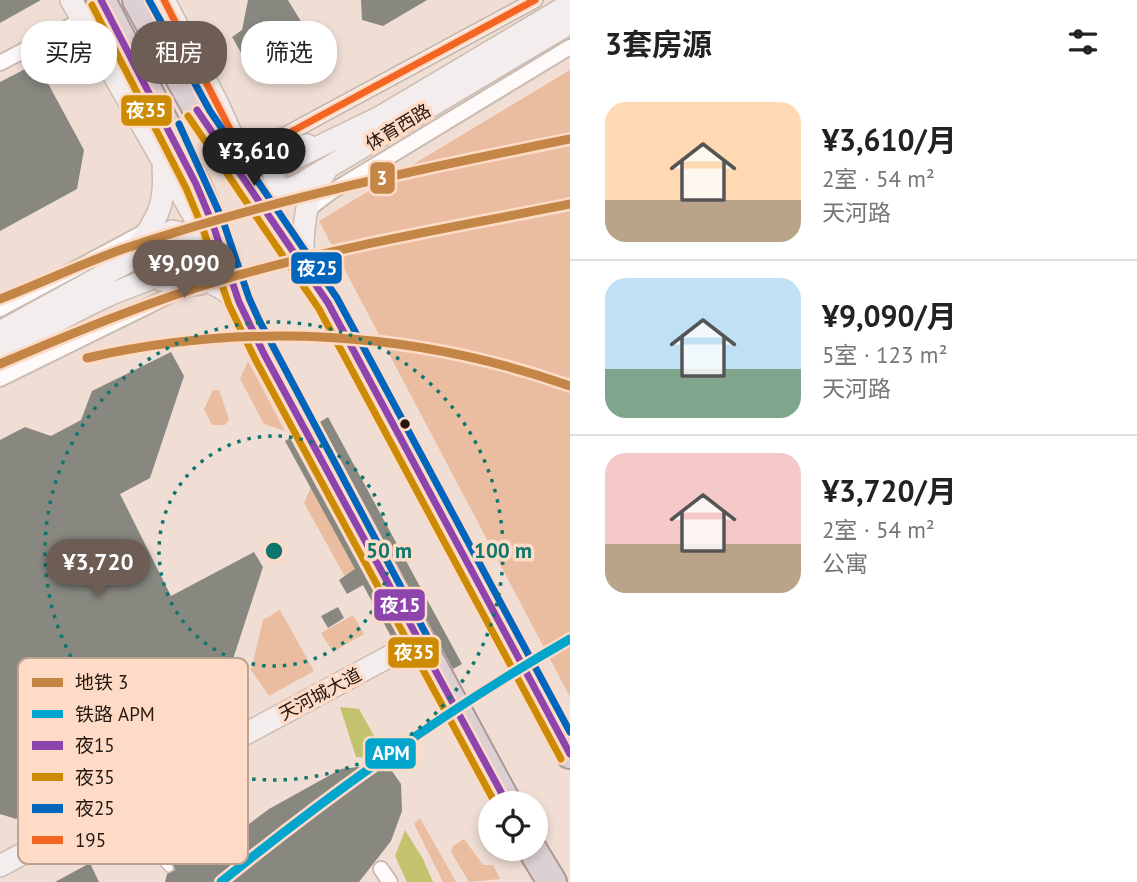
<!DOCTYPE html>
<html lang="zh">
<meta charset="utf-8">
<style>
body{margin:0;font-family:"PT Sans","Noto Sans SC",sans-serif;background:#f2f2f2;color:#222;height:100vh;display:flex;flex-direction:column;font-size:26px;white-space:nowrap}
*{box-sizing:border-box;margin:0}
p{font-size:23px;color:#767676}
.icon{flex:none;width:38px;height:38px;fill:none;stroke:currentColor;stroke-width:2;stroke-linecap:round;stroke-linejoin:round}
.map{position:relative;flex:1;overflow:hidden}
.details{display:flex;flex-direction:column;background:#fff;width:567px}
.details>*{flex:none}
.top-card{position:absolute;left:21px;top:21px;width:443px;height:63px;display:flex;gap:14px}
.buttons{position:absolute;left:478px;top:791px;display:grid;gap:14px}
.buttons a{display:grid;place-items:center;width:70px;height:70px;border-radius:50%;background:#fff;box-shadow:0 4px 10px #0003;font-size:35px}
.price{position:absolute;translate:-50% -60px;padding:0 16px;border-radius:24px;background:#6d5d54;color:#fff;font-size:23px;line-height:46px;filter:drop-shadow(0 2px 4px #0008)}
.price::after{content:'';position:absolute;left:50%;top:42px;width:21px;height:16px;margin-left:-10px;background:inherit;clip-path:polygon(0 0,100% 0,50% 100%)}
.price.on{background:#222;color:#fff}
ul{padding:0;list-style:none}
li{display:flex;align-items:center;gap:21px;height:175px;padding:0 35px}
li+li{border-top:2px solid #e0e0e0}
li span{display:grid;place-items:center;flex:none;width:196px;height:140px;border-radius:21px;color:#555}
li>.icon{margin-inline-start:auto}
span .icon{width:84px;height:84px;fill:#fffc;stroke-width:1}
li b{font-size:30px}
h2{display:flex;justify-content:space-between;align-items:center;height:84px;padding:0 35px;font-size:30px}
.pill{padding:0 24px;border-radius:28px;background:#fff;box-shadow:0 4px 10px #0003;font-size:24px;line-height:63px}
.pill.on{background:#6d5d54;color:#fff}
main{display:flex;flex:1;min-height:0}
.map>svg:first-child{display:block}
.green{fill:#eabda1}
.water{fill:#c3c36f}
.building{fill:#888881}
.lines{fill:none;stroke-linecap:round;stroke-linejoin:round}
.lane-casing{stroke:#cbbcb2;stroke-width:10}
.street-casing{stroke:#cbbcb2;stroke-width:18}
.secondary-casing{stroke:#cbbcb2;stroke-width:24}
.highway-casing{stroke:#ac9898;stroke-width:32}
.lane{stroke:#fdfaf9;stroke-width:7}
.street{stroke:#fdfaf9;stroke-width:14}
.secondary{stroke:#f3eded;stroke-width:21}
.highway{stroke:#ddd0d3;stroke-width:28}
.bus-1-casing{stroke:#fddbc7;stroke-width:12}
.bus-2-casing{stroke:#fddbc7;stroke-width:12}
.bus-3-casing{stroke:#fddbc7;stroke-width:12}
.bus-4-casing{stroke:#fddbc7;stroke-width:12}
.bus-1{stroke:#8e44ad;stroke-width:7}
.bus-2{stroke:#cd8a03;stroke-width:7}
.bus-3{stroke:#0065bd;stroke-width:7}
.bus-4{stroke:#f26522;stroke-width:7}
.rail-1-casing{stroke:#fddbc7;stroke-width:14}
.rail-1{stroke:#04a5cd;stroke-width:9}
.metro-1-casing{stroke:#fddbc7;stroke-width:14}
.metro-1{stroke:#c48646;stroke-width:9}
.ring{fill:none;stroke:#0f766e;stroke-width:3.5;stroke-dasharray:3.5 7}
.bus-dot{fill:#26180f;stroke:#fddbc7;stroke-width:2.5}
.labels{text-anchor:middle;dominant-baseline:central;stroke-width:7;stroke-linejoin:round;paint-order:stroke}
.street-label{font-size:18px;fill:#26180f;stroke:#fddbc7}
.key{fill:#fddbc7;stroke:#bca090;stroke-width:2}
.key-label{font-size:19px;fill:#26180f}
.centre{fill:#0f766e;stroke:#fddbc7;stroke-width:3.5}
.ring-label{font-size:21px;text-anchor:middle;font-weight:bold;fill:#0f766e;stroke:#fddbc7;stroke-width:7;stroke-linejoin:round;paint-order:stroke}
.line-badge{stroke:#fddbc7;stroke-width:2.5}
.badge-label{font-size:19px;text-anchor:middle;font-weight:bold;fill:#fff}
</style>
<main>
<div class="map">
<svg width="570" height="882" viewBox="0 0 570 882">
<rect width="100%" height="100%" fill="#f0ded4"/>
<path class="green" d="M570 70V697L319 221Z
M248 361 285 431 264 424 240 379Z
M213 390H219L229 419 225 425H212L204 409Z
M312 485 367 586 349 584 304 503Z
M280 610 314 671 269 696 251 670 263 620Z
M353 615 364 634 333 652 321 633Z
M420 818 456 882H443L414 824Z
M464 839 483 865H493L500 879 469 882 451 852 453 846Z"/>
<path class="water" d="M340 707 359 709 387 759 356 757Z
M405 830 423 859 433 882H407L395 856Z"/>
<path class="building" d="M0 0H41L0 23Z
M248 0H288L311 38 301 81H272L259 74 243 56 232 37 242 30Z
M361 0H427L383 26 362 20Z
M37 63 84 150 77 189 0 231V82Z
M171 352 184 376 150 478 120 494 171 596 254 552 263 567 221 696 138 739 130 759 16 819 0 814V440L25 427 51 436 81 420 92 391Z
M328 417 462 664 453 669 320 422Z
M290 438 398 637 393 640 363 585 347 594 339 580 355 569 285 441Z
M338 607 344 618 328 628 321 616Z
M375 765 392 771 401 784 402 811 391 841 359 882H165L167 874 175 870 173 864 188 847 172 837 168 828 178 824V814L191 823 198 837 226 820 234 822 237 818 236 813 247 805 249 824 269 809 341 769Z
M90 863 99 882H55Z"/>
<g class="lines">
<g class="lane-casing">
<path id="lane" d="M204 761 231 817
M126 802 156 854 169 868"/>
</g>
<g class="street-casing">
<path id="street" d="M0 63 82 20
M257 140 274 139 287 134 535 0
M306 211 331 192 570 47
M0 309 146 231
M0 379 183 289 201 287
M150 785 170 819
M381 869 390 882"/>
</g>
<g class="secondary-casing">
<path id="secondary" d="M71 0 208 241
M164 0 218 104 247 169
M570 4 380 117 279 166 274 170V182L285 191 302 183 570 23
M230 137C253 153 280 150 307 145
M135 251C156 219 166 208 163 168
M302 263C304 232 302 197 325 173
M161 280C195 276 214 278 239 302
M0 332 129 261 172 231 184 234 192 248 191 258C181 270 125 287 107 296 70 313 35 333 0 352
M0 866 418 641"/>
</g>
<g class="highway-casing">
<path id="highway" d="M101 0 196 184 213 225 239 302 264 354 507 803
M137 0 201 116 328 303 570 754
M532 849 552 882"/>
</g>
<use href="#lane" class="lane"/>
<use href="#street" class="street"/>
<use href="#secondary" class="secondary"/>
<use href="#highway" class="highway"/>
<g class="bus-1-casing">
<path id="bus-1" d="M101 0 196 184 213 225 239 302 264 354 507 803
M197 110 328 303 570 754"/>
</g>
<g class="bus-2-casing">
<path id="bus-2" d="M92 5 186 188 203 229 229 305 255 359 495 803
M188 116 319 309 561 759"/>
</g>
<g class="bus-3-casing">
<path id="bus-3" d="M149 0 210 111 337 298 570 732
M179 124 223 221 249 298 259 320 427 636"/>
</g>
<g class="bus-4-casing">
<path id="bus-4" d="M164 0 236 141 274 139 287 134 535 0"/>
</g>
<use href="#bus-1" class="bus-1"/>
<use href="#bus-2" class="bus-2"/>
<use href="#bus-3" class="bus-3"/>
<use href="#bus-4" class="bus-4"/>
<g class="rail-1-casing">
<path id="rail-1" d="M221 882C332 792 446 710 570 639"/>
</g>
<use href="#rail-1" class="rail-1"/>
<g class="metro-1-casing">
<path id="metro-1" d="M0 299C41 283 81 264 123 249 268 200 420 169 570 139
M87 358C248 321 415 331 570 386
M0 364C75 332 150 301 228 278 340 246 456 227 570 204"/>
</g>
<use href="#metro-1" class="metro-1"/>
</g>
<g class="ring">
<circle cx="274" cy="551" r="115"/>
<circle cx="274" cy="551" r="229"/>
</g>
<circle class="bus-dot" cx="405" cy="424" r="6"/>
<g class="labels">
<g class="street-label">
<text transform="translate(398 127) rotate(-31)">体育西路</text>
<text transform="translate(320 694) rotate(-28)">天河城大道</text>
</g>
</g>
<rect x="18" y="658" width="230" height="206" rx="10" class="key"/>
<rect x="32" y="678" width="31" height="9" fill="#c48646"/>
<rect x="32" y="710" width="31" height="8" fill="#04a5cd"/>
<rect x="32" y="741" width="31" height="9" fill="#8e44ad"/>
<rect x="32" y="773" width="31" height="8" fill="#cd8a03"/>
<rect x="32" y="804" width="31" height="9" fill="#0065bd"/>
<rect x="32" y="836" width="31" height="8" fill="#f26522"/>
<g class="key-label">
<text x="75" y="689">地铁 3</text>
<text x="75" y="721">铁路 APM</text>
<text x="75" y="752">夜15</text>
<text x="75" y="784">夜35</text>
<text x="75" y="815">夜25</text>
<text x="75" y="847">195</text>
</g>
<circle cx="274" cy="551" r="10" class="centre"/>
<g class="ring-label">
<text x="389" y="558">50 m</text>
<text x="503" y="558">100 m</text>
</g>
<g class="line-badge">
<rect x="120" y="94" width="53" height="33" rx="7" fill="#cd8a03"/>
<rect x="369" y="161" width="27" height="34" rx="7" fill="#c48646"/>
<rect x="290" y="251" width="53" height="34" rx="7" fill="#0065bd"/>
<rect x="373" y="588" width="53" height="34" rx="7" fill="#8e44ad"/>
<rect x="387" y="636" width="53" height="33" rx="7" fill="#cd8a03"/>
<rect x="364" y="737" width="53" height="33" rx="7" fill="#04a5cd"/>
</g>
<g class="badge-label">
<text x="146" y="117">夜35</text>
<text x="382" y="185">3</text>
<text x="317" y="275">夜25</text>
<text x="400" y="612">夜15</text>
<text x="414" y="659">夜35</text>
<text x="391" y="760">APM</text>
</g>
</svg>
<div class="buttons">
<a><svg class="icon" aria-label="locate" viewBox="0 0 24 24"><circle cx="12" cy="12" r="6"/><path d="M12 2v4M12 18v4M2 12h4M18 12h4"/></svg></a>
</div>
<b class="price on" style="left:254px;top:188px">¥3,610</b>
<b class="price" style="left:184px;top:300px">¥9,090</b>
<b class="price" style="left:98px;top:599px">¥3,720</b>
<div class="top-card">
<a class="pill">买房</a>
<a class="pill on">租房</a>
<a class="pill">筛选</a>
</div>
</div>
<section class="details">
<h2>3套房源<svg class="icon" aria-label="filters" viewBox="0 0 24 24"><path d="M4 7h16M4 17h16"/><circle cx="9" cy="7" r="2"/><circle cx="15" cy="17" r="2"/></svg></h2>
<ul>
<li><span style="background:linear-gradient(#ffd9b3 70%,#b9a48a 0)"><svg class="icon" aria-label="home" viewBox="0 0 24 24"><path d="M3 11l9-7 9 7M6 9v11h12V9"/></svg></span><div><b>¥3,610/月</b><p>2室 · 54 m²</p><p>天河路</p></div></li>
<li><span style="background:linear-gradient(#bfe0f5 65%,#7fa58c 0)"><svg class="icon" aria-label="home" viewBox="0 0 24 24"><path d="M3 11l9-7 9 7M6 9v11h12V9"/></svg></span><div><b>¥9,090/月</b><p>5室 · 123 m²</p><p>天河路</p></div></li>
<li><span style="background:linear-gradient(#f6c9c9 65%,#b9a48a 0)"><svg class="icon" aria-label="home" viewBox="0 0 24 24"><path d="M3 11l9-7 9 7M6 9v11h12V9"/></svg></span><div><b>¥3,720/月</b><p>2室 · 54 m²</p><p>公寓</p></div></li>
</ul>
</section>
</main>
